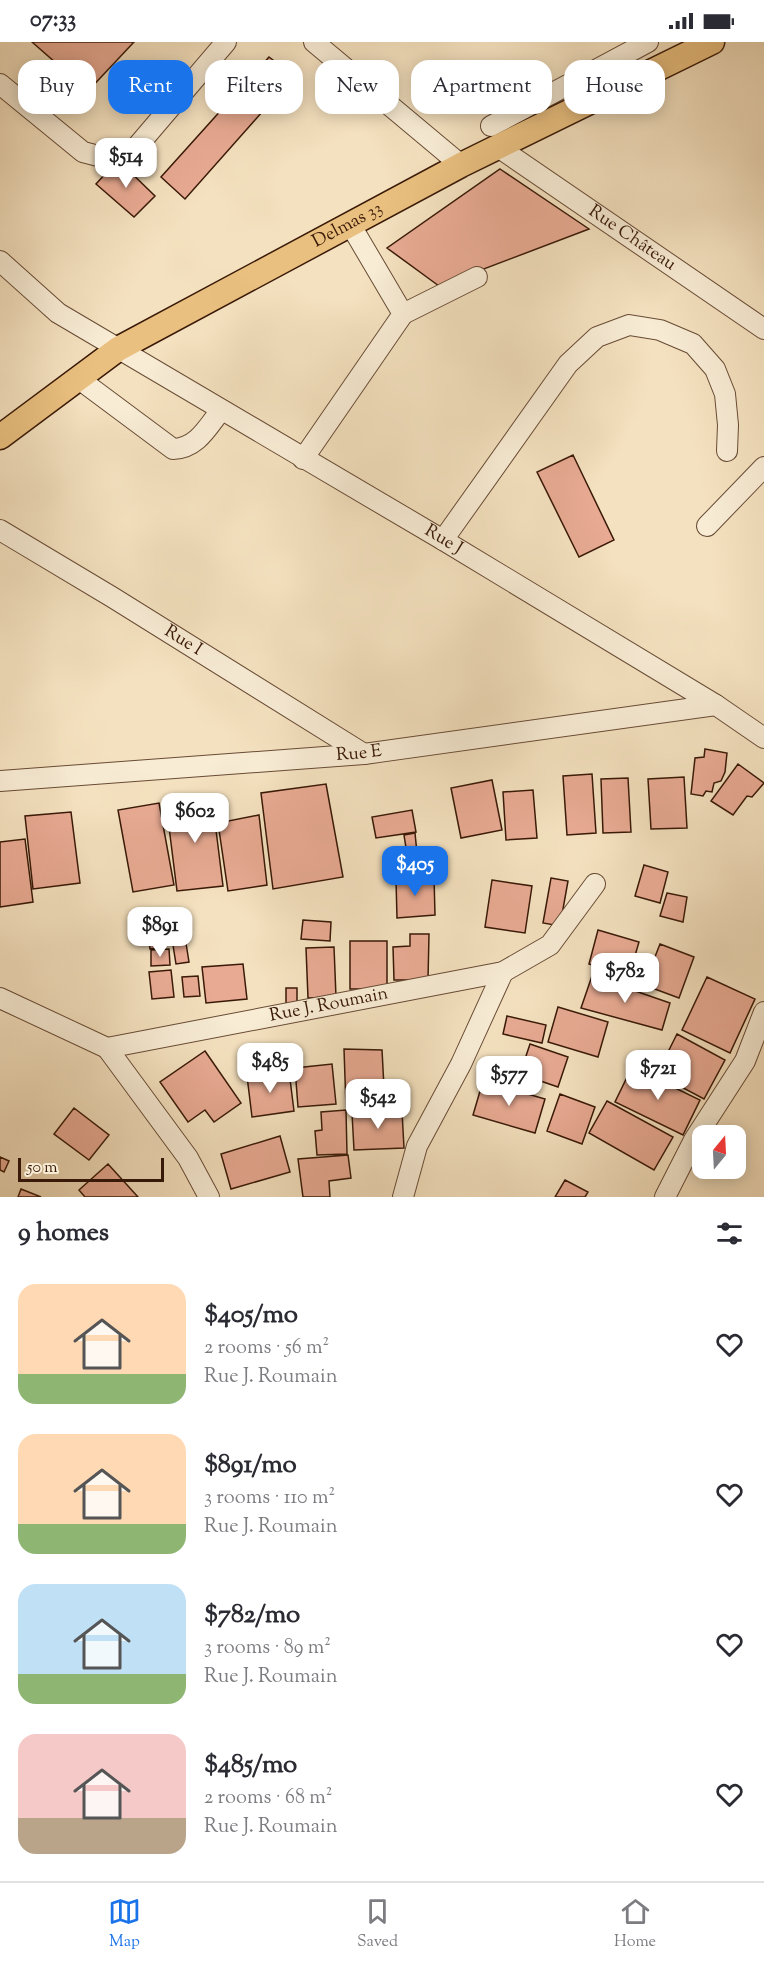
<!DOCTYPE html>
<meta charset="utf-8">
<style>
body{margin:0;font-family:"Sorts Mill Goudy",serif;background:#f2f2f3;color:#2b2b33;height:100vh;display:flex;flex-direction:column;font-size:22px;white-space:nowrap}
*{box-sizing:border-box;margin:0}
p{font-size:20px;color:#7c7c81}
.icon{flex:none;width:33px;height:33px;fill:none;stroke:currentColor;stroke-width:2;stroke-linecap:round;stroke-linejoin:round}
.map{position:relative;height:1155px;overflow:hidden}
.side{display:flex;flex-direction:column;background:#fff;flex:1}
.side>*{flex:none}
.banner{position:absolute;left:18px;top:18px;width:729px;height:54px;display:flex;gap:12px}
.needle{width:39px;rotate:18deg}
.buttons{position:absolute;left:692px;top:1083px;display:grid;gap:12px}
.buttons a{display:grid;place-items:center;width:54px;height:54px;border-radius:12px;background:#fff;box-shadow:0 3px 15px #0003;font-size:30px}
.scale{position:absolute;left:18px;bottom:15px;width:146px;box-sizing:border-box;padding-left:6px;border:3px solid #391907;border-top:0;font-size:16px;line-height:21px;white-space:nowrap;color:#391907;-webkit-text-stroke:4px #f8ecd5;paint-order:stroke}
.price{position:absolute;translate:-50% -51px;padding:0 14px;border-radius:12px;background:#fff;color:#222;font-size:20px;line-height:39px;filter:drop-shadow(0 2px 3px #0008)}
.price::after{content:'';position:absolute;left:50%;top:36px;width:18px;height:14px;margin-left:-9px;background:inherit;clip-path:polygon(0 0,100% 0,50% 100%)}
.price.current{background:#1a73e8;color:#fff}
ul{padding:0;list-style:none}
li{display:flex;align-items:center;gap:18px;height:150px;padding:0 18px}
li span{display:grid;place-items:center;flex:none;width:168px;height:120px;border-radius:18px;color:#555}
li>.icon{margin-inline-start:auto}
span .icon{width:72px;height:72px;fill:#fffc;stroke-width:1}
li b{font-size:26px}
h2{display:flex;justify-content:space-between;align-items:center;height:72px;padding:0 18px;font-size:26px}
.tag{padding:0 21px;border-radius:18px;background:#fff;box-shadow:0 3px 15px #0003;font-size:21px;line-height:54px}
.tag.current{background:#1a73e8;color:#fff}
.status{display:flex;justify-content:space-between;align-items:center;height:42px;padding:0 30px;background:#fff;direction:ltr}
.status svg{height:16px;fill:currentColor}
.tabs{display:flex;justify-content:space-around;align-items:center;height:84px;border-top:2px solid #e1e1e2;background:#fff;font-size:16px;color:#7c7c81}
.tabs a{display:grid;justify-items:center;gap:3px}
.tabs .current{color:#1a73e8}
.map>svg:first-child{display:block}
.building{fill:#e8aa93;stroke:#391907;stroke-width:1.5}
.lines{fill:none;stroke-linecap:round;stroke-linejoin:round}
.minor-casing{stroke:#684b35;stroke-width:22}
.major-casing{stroke:#391907;stroke-width:27}
.minor{stroke:#f8ecd5;stroke-width:20}
.major{stroke:#eac080;stroke-width:24}
.labels{text-anchor:middle;dominant-baseline:central;stroke-width:4.5;stroke-linejoin:round;paint-order:stroke}
.street-label{font-size:18px;fill:#391907;stroke:#f8ecd5}
</style>
<div class="status"><b>07:33</b><svg viewBox="0 0 49 12"><path d="M0 12V9h3v3zM5 12V6h3v6zM10 12V3h3v9zM15 12V0h3v12zM26 1h20v11H26zM47 4h2v5h-2z"/></svg></div>
<div class="map">
<svg width="764" height="1155" viewBox="0 0 764 1155">
<rect width="100%" height="100%" fill="#f4e1bf"/>
<filter id="stains"><feTurbulence type="fractalNoise" baseFrequency=".00333" numOctaves="4"/><feColorMatrix values="0 0 0 0 .2 0 0 0 0 .09 0 0 0 0 .02 0 0 0 .5 -.17"/></filter>
<radialGradient id="worn" r=".72"><stop offset=".6" stop-color="#630" stop-opacity="0"/><stop offset="1" stop-color="#630" stop-opacity=".3"/></radialGradient>
<path class="building" d="M32 0H134L88 49Z
M269 15 294 34 185 157 161 135Z
M118 118 155 154 134 175 96 142Z
M500 127 589 187 439 244 387 206Z
M573 413 614 498 579 515 537 430Z
M705 707 727 711 725 730 721 739 714 741 712 750 706 749 703 754 691 752 695 716 704 715Z
M738 722 764 741 752 755 747 754 733 773 711 759Z
M592 732 596 791 567 793 563 734Z
M684 735 687 786 651 787 648 737Z
M628 736 631 790 603 791 601 737Z
M492 738 502 788 461 796 451 746Z
M326 742 343 835 273 847 261 751Z
M533 748 537 796 506 798 503 750Z
M212 756 223 844 177 849 166 761Z
M159 761 174 843 133 850 118 768Z
M412 768 416 790 376 796 372 775Z
M71 770 80 841 33 847 25 774Z
M259 773 267 843 228 849 218 781Z
M415 791 417 811 407 812 404 793Z
M25 797 33 860 0 865V800Z
M644 823 668 830 660 861 635 854Z
M434 835 435 873 397 876 396 838Z
M551 836 568 839 560 884 543 881Z
M492 838 532 844 525 891 485 885Z
M667 851 687 855 683 880 660 874Z
M303 878 331 880 330 899 301 897Z
M598 888 639 900 629 934 589 922Z
M410 892H429L428 938H394L393 905 410 904Z
M185 895 189 920 176 922 172 897Z
M157 897 158 906 150 907 149 898Z
M350 899H387V947H350Z
M660 902 694 915 679 956 644 943Z
M334 905 336 955 308 956 306 906Z
M169 907 170 923 151 924V908Z
M243 922 247 957 206 961 202 925Z
M171 928 174 955 152 957 149 930Z
M198 934 200 954 184 955 182 935Z
M592 934 670 961 662 988 581 966Z
M707 935 755 957 730 1011 682 988Z
M286 946H297V967H286Z
M558 965 608 980 598 1015 548 1000Z
M507 974 546 983 542 1001 503 992Z
M677 992 725 1018 704 1057 657 1032Z
M530 1002 568 1015 558 1045 520 1032Z
M344 1007 382 1008 385 1064 346 1065Z
M205 1009 241 1061 214 1080 205 1068 188 1080 160 1040Z
M332 1022 336 1062 298 1065 295 1026Z
M632 1025 700 1058 683 1093 615 1060Z
M289 1029 294 1069 252 1075 247 1034Z
M483 1039 545 1057 535 1091 473 1073Z
M560 1052 595 1065 582 1102 547 1089Z
M607 1059 673 1095 654 1128 589 1091Z
M74 1066 109 1093 89 1118 54 1092Z
M346 1068 347 1112 317 1113 315 1089 322 1088 321 1070Z
M402 1069 404 1106 354 1108 352 1071Z
M280 1094 290 1130 231 1147 221 1112Z
M348 1113 351 1136 329 1139 330 1155H303L298 1117Z
M0 1115 9 1119 4 1130 0 1128Z
M108 1122 138 1155H85L79 1148Z
M565 1138 588 1150 585 1155H555Z
M21 1147 41 1155H18Z"/>
<g class="lines">
<g class="minor-casing">
<g id="minor">
<path d="M314 0 461 123"/>
<path d="M0 42 83 110 106 116 134 108 226 0"/>
<path d="M491 84 648 0"/>
<path id="s1" d="M498 105 764 287"/>
<path id="s2" d="M0 219 58 271 443 498 716 663 764 696"/>
<path d="M403 272 477 235"/>
<path d="M79 337 173 407C197 406 207 386 221 368"/>
<path d="M303 417 403 272 350 182"/>
<path d="M707 484 764 425"/>
<path id="s3" d="M0 488 112 555 364 712"/>
<path d="M443 498 568 322 597 295 629 283 660 288 693 302 715 327 725 352 728 383 727 409"/>
<path id="s4" d="M0 739 364 712 716 663"/>
<path id="s5" d="M0 956 107 1006 503 930 550 903 595 842"/>
<path d="M107 1006 188 1116 209 1155"/>
<path d="M403 1155 417 1104 461 1022 503 930"/>
<path d="M665 1155 694 1098 745 1019 764 970"/>
</g>
</g>
<g class="major-casing">
<g id="major">
<path id="s6" d="M0 395 118 307 461 123 712 0"/>
</g>
</g>
<use href="#minor" class="minor"/>
<use href="#major" class="major"/>
</g>
<g class="labels">
<g class="street-label">
<text stroke="none"><textPath href="#s6" startOffset="408">Delmas 33</textPath></text>
<text stroke="none"><textPath href="#s1" startOffset="162">Rue Château</textPath></text>
<text stroke="none"><textPath href="#s2" startOffset="525">Rue J</textPath></text>
<text stroke="none"><textPath href="#s3" startOffset="214">Rue I</textPath></text>
<text stroke="none"><textPath href="#s4" startOffset="360">Rue E</textPath></text>
<text stroke="none"><textPath href="#s5" startOffset="344">Rue J. Roumain</textPath></text>
</g>
</g>
<rect width="100%" height="100%" filter="url(#stains)"/>
<rect width="100%" height="100%" fill="url(#worn)"/>
</svg>
<div class="buttons">
<a><svg class="needle" viewBox="-14 -14 28 28"><path d="M0-13l5 13h-10z" fill="#e53935"/><path d="M0 13l5-13h-10z" fill="#7c7c81"/></svg></a>
</div>
<div class="scale">50 m</div>
<b class="price" style="left:126px;top:147px">$514</b>
<b class="price" style="left:195px;top:802px">$602</b>
<b class="price current" style="left:415px;top:855px">$405</b>
<b class="price" style="left:160px;top:916px">$891</b>
<b class="price" style="left:625px;top:962px">$782</b>
<b class="price" style="left:270px;top:1052px">$485</b>
<b class="price" style="left:658px;top:1059px">$721</b>
<b class="price" style="left:509px;top:1065px">$577</b>
<b class="price" style="left:378px;top:1088px">$542</b>
<div class="banner">
<a class="tag">Buy</a>
<a class="tag current">Rent</a>
<a class="tag">Filters</a>
<a class="tag">New</a>
<a class="tag">Apartment</a>
<a class="tag">House</a>
</div>
</div>
<section class="side">
<h2>9 homes<svg class="icon" aria-label="filters" viewBox="0 0 24 24"><path d="M4 7h16M4 17h16"/><circle cx="9" cy="7" r="2"/><circle cx="15" cy="17" r="2"/></svg></h2>
<ul>
<li><span style="background:linear-gradient(#ffd9b3 75%,#8fb573 0)"><svg class="icon" aria-label="home" viewBox="0 0 24 24"><path d="M3 11l9-7 9 7M6 9v11h12V9"/></svg></span><div><b>$405/mo</b><p>2 rooms · 56 m²</p><p>Rue J. Roumain</p></div><svg class="icon" aria-label="heart" viewBox="0 0 24 24"><path d="M12 20l-8-8c-3-5 5-10 8-4 3-6 11-1 8 4z"/></svg></li>
<li><span style="background:linear-gradient(#ffd9b3 75%,#8fb573 0)"><svg class="icon" aria-label="home" viewBox="0 0 24 24"><path d="M3 11l9-7 9 7M6 9v11h12V9"/></svg></span><div><b>$891/mo</b><p>3 rooms · 110 m²</p><p>Rue J. Roumain</p></div><svg class="icon" aria-label="heart" viewBox="0 0 24 24"><path d="M12 20l-8-8c-3-5 5-10 8-4 3-6 11-1 8 4z"/></svg></li>
<li><span style="background:linear-gradient(#bfe0f5 75%,#8fb573 0)"><svg class="icon" aria-label="home" viewBox="0 0 24 24"><path d="M3 11l9-7 9 7M6 9v11h12V9"/></svg></span><div><b>$782/mo</b><p>3 rooms · 89 m²</p><p>Rue J. Roumain</p></div><svg class="icon" aria-label="heart" viewBox="0 0 24 24"><path d="M12 20l-8-8c-3-5 5-10 8-4 3-6 11-1 8 4z"/></svg></li>
<li><span style="background:linear-gradient(#f6c9c9 70%,#b9a48a 0)"><svg class="icon" aria-label="home" viewBox="0 0 24 24"><path d="M3 11l9-7 9 7M6 9v11h12V9"/></svg></span><div><b>$485/mo</b><p>2 rooms · 68 m²</p><p>Rue J. Roumain</p></div><svg class="icon" aria-label="heart" viewBox="0 0 24 24"><path d="M12 20l-8-8c-3-5 5-10 8-4 3-6 11-1 8 4z"/></svg></li>
</ul>
</section>
<nav class="tabs">
<a class="current"><svg class="icon" aria-label="map" viewBox="0 0 24 24"><path d="M3 6l6-2 6 2 6-2v14l-6 2-6-2-6 2zM9 4v14M15 6v14"/></svg>Map</a>
<a><svg class="icon" aria-label="saved" viewBox="0 0 24 24"><path d="M7 4h10v16l-5-4-5 4z"/></svg>Saved</a>
<a><svg class="icon" aria-label="home" viewBox="0 0 24 24"><path d="M3 11l9-7 9 7M6 9v11h12V9"/></svg>Home</a>
</nav>
